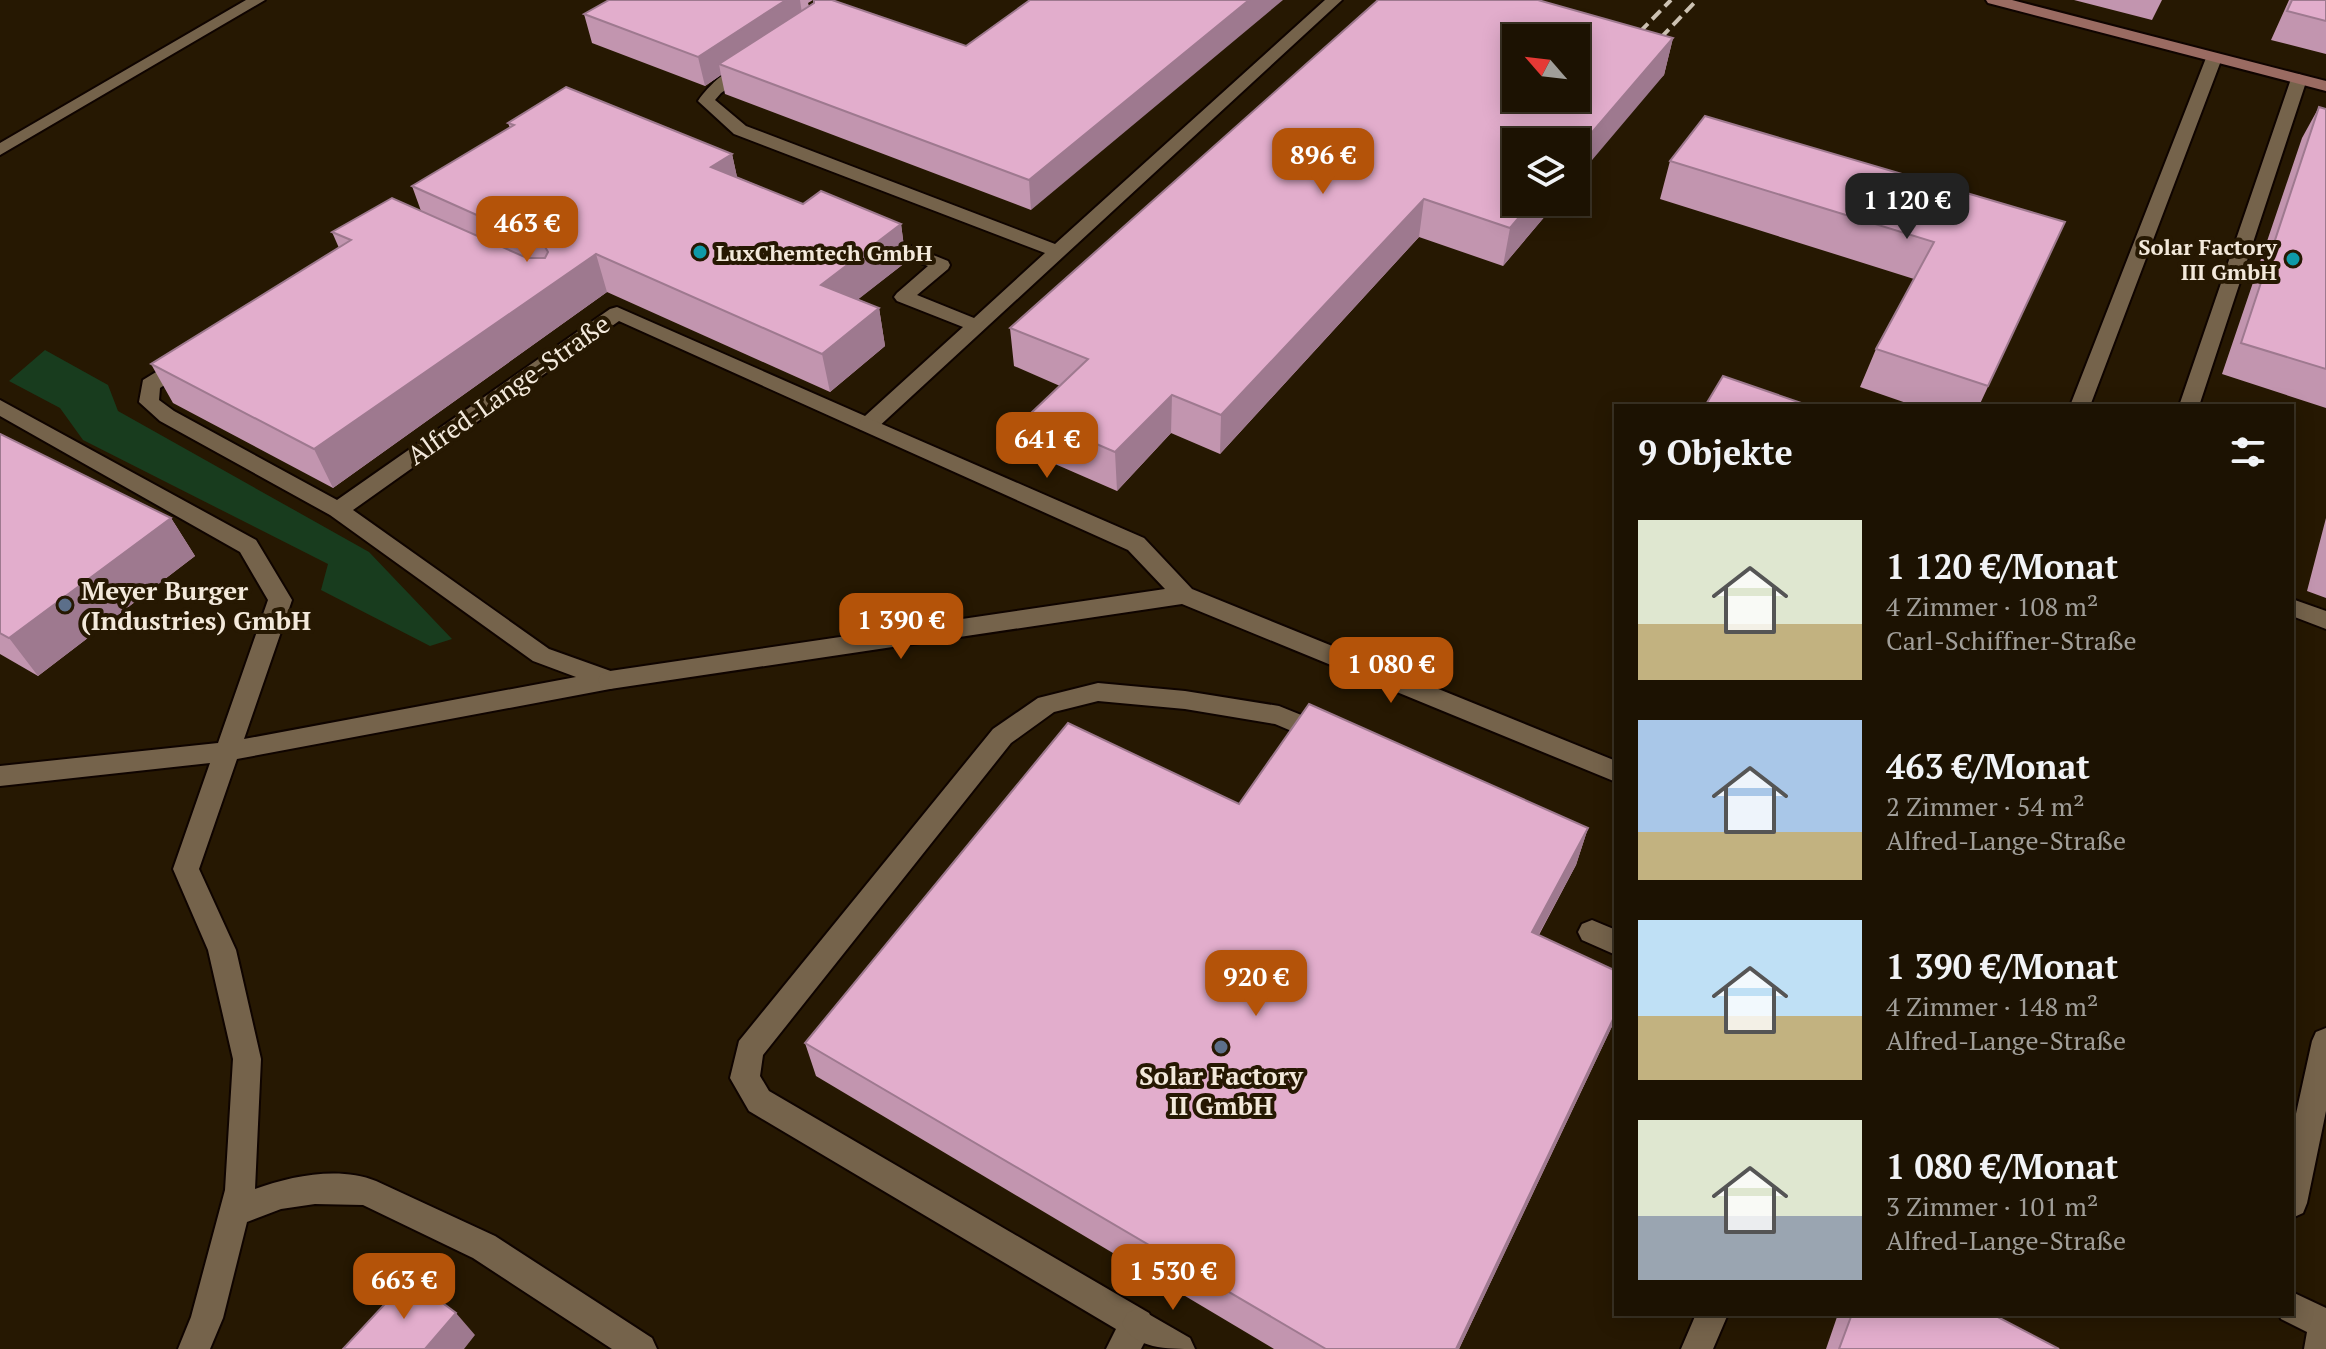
<!DOCTYPE html>
<html lang="de">
<meta charset="utf-8">
<style>
body{margin:0;font-family:"PT Serif",serif;background:#251b0c;color:#f1f3f6;height:100vh;display:flex;flex-direction:column;font-size:30px;white-space:nowrap}
*{box-sizing:border-box;margin:0}
p{font-size:26px;color:#a09e99}
.icon{flex:none;width:44px;height:44px;fill:none;stroke:currentColor;stroke-width:2;stroke-linecap:round;stroke-linejoin:round}
.map{position:relative;flex:1;overflow:hidden}
.side{position:absolute;left:1614px;top:404px;width:680px;height:912px;display:flex;flex-direction:column;background:#1c1202;border-radius:0px;box-shadow:0 4px 20px #0003,0 0 0 2px #3a3224}
.side>*{flex:none}
.needle{width:52px;rotate:298deg}
.fabs{position:absolute;left:1502px;top:24px;display:grid;gap:16px}
.fabs a{display:grid;place-items:center;width:88px;height:88px;border-radius:0px;background:#1c1202;box-shadow:0 4px 20px #0003,0 0 0 2px #3a3224;font-size:40px}
.price{position:absolute;translate:-50% -68px;padding:0 18px;border-radius:16px;background:#b45309;color:#fff;font-size:26px;line-height:52px;filter:drop-shadow(0 2px 4px #0008)}
.price::after{content:'';position:absolute;left:50%;top:48px;width:24px;height:18px;margin-left:-12px;background:inherit;clip-path:polygon(0 0,100% 0,50% 100%)}
.price.on{background:#222;color:#fff}
ul{padding:0;list-style:none}
li{display:flex;align-items:center;gap:24px;height:200px;padding:0 24px}
li span{display:grid;place-items:center;flex:none;width:224px;height:160px;border-radius:0px;color:#555}
li>.icon{margin-inline-start:auto}
span .icon{width:96px;height:96px;fill:#fffc;stroke-width:1}
li b{font-size:34px}
h2{display:flex;justify-content:space-between;align-items:center;height:96px;padding:0 24px;font-size:34px}
.map>svg:first-child{display:block}
.green{fill:#183c1e}
.lines{fill:none;stroke-linecap:round;stroke-linejoin:round}
.service-casing{stroke:#0f0400;stroke-width:4}
.minor-casing{stroke:#0f0400;stroke-width:4}
.secondary-casing{stroke:#0f0400;stroke-width:4}
.service{fill:#75634b;fill-rule:evenodd}
.minor{fill:#75634b;fill-rule:evenodd}
.secondary{fill:#9a6b62;fill-rule:evenodd}
.rail{stroke:#ccc1b2;stroke-width:4;stroke-dasharray:12 6;stroke-linecap:butt}
.wall{fill:#c295af}
.shaded-wall{fill:#9e798f}
.building{fill:#e2adcc;stroke:#9e798f;stroke-width:2;fill-rule:evenodd}
.culture-dot{fill:#0f9aa8;stroke:#261802;stroke-width:3}
.service-dot{fill:#5c6f8a;stroke:#261802;stroke-width:3}
.labels{text-anchor:middle;dominant-baseline:central;stroke-width:8;stroke-linejoin:round;paint-order:stroke}
.far-poi-label{font-size:22px;font-weight:bold;fill:#f3e9db;stroke:#261802;text-anchor:end}
.street-label{font-size:26px;fill:#f3e9db;stroke:#261802}
.poi-label{font-size:26px;font-weight:bold;fill:#f3e9db;stroke:#261802;text-anchor:start}
</style>
<div class="map">
<svg width="2326" height="1349" viewBox="0 0 2326 1349">
<rect width="100%" height="100%" fill="#261802"/>
<path class="green" d="M45 350 108 385 118 411 369 552 452 639 430 646 321 590 328 564 83 440 60 408 9 381Z"/>
<g class="lines">
<g class="service-casing">
<path id="service" d="M246 0H265L0 155V143Z
M1325 0H1342L875 430H861L619 321 353 510 549 649 619 674 622 680 619 686 610 689 237 759 199 869 236 950 261 1059 255 1189C291 1176 339 1166 376 1181L495 1236 652 1338 657 1349H612L473 1258 363 1205 315 1204 281 1209 247 1222 223 1318 210 1349H178L191 1317 225 1190 233 1059 208 950 173 869 210 763 0 786V766L218 743 268 600 240 552 0 416V400L256 540 292 600 244 739 576 677 533 661 330 515 160 421 139 402 143 380 179 358H193L196 362 193 366 160 388 159 400 174 411 337 500 610 309 617 307 865 416 963 327 897 301 894 297 897 293 928 266 867 242 865 238 867 234H881L948 261 950 265 948 269 917 295 974 318 1045 253 734 134 698 101C709 85 734 60 755 64L757 67 755 70 721 93 715 100 746 126 1055 244Z
M2214 53 2222 58 2090 406H2070L2206 58Z
M2299 74 2307 79 2199 406H2179L2291 79Z
M2292 599 2326 611V629L2292 616Z
M1098 683 1185 691 1279 706 1336 729 1339 736 1336 743 1327 746 1275 724 1185 709 1098 701 1054 712 1011 743 763 1055 760 1076 769 1091 1149 1313 1154 1324 1141 1349H1106L1116 1329 749 1111 730 1078 739 1041 993 729 1038 698Z
M1592 920 1616 930V955L1582 940 1578 932 1582 924Z
M2326 1028V1111L2307 1203 2303 1213 2292 1218V1132L2312 1041 2316 1032Z
M2292 1292 2326 1308V1349H2304L2307 1332 2281 1319 2279 1314H2292Z"/>
</g>
<g class="minor-casing">
<path id="minor" d="M868 418 1144 538 1192 589 1616 761V782L1182 604 610 689 601 686 598 680 601 674 610 671 1165 589 1128 550 861 430 858 425 861 420Z
M1138 1308 1190 1338 1195 1349C1167 1349 1135 1349 1122 1324L1127 1313Z
M1696 1314H1728L1713 1349H1681Z"/>
</g>
<g class="secondary-casing">
<path id="secondary" d="M1986 0H2012L2326 81V91L1988 3Z"/>
</g>
<use href="#service" class="service"/>
<use href="#minor" class="minor"/>
<use href="#secondary" class="secondary"/>
<path class="rail" d="M1627 45 1671 0
M1648 51 1697 0"/>
</g>
<path class="wall" d="M609 0H813L808 3 809 6 966 46 1030 0 1031 210 725 94 721 75 705 86 592 43 584 14Z
M2074 0H2162L2152 20Z
M2289 0H2326V54L2271 40Z
M1673 38 1664 75 1516 202H1557L1503 266 1419 237 1220 454 1171 433 1117 491 1032 454 1029 415 1060 386 1014 366 1010 328Z
M2319 107 2326 109V408L2222 374 2302 138Z
M508 123 732 154 737 177 803 204 901 224 906 262 858 299 879 308 885 346 830 392 607 292 333 488 173 403 151 364 339 248 332 232 421 211 412 186 510 128Z
M1670 161 2065 222 1979 406H1915L1860 387 1876 349 1914 279 1660 199Z
M0 434 171 518 195 556 38 676 0 654Z
M2326 518V598L2307 591Z
M1239 804 1588 828 1576 865 1539 935 1616 1018 1459 1349H1274L816 1076 805 1043Z
M1838 1314H1992L2059 1349H1826Z"/>
<path class="shaded-wall" d="M786 0H800L803 20 719 64 721 75 705 86 698 57Z
M1249 0H1283L1031 210 1029 180Z
M1673 38 1664 75 1576 179V151Z
M732 154 740 191 711 167Z
M1424 199 1419 237 1220 454 1221 415Z
M1532 202H1557L1503 266 1510 228Z
M901 224 906 262 828 323 821 285Z
M596 254 607 292 333 488 314 449Z
M879 308 885 346 830 392 822 354Z
M1172 395 1171 433 1117 491 1115 452Z
M171 518 195 556 38 676 9 638Z
M1588 828 1576 865 1521 967 1532 932Z
M1616 1013V1018L1459 1349H1456Z
M456 1313 475 1335 464 1349H425Z"/>
<path class="building" d="M609 0H786L698 57 584 14Z
M814 0H832L966 46 1030 0H1249L1029 180 719 64 814 3Z
M1378 0H1538L1673 38 1576 151V142H1516V202H1532L1510 228 1424 199 1221 415 1172 395 1115 452 1029 415 1088 359 1010 328ZM1516 38H1576V98H1516Z
M2292 0H2326V21L2287 11Z
M566 87 732 154 711 167 803 204 821 191 901 224 821 285 879 308 822 354 596 254 314 449 151 364 351 240 332 232 392 198 527 258H545L548 252 544 245 412 186 514 125 508 123Z
M2319 107 2326 109V369L2241 343Z
M1705 116 2065 222 1988 386 1876 349 1934 242 1670 161Z
M1723 376 1810 406H1705Z
M0 434 171 518 9 638 0 633Z
M1309 704 1588 828 1532 932 1616 971V1013L1456 1349H1326L805 1043 1068 723 1239 804Z
M409 1278 456 1313 425 1349H343Z
M1852 1314H1992L2059 1349H1839Z"/>
<g class="culture-dot">
<circle cx="700" cy="252" r="8"/>
<circle cx="2293" cy="259" r="8"/>
</g>
<g class="service-dot">
<circle cx="65" cy="605" r="8"/>
<circle cx="1221" cy="1047" r="8"/>
</g>
<g class="labels">
<g class="far-poi-label">
<text x="2277" y="246">Solar Factory<tspan x="2277" dy="25">III GmbH</tspan></text>
<text x="716" y="252" text-anchor="start">LuxChemtech GmbH</text>
</g>
<g class="street-label">
<text transform="translate(508 389) rotate(-35)">Alfred-Lange-Straße</text>
</g>
<g class="poi-label">
<text x="81" y="590">Meyer Burger<tspan x="81" dy="30">(Industries) GmbH</tspan></text>
<text x="1221" y="1075" text-anchor="middle">Solar Factory<tspan x="1221" dy="30">II GmbH</tspan></text>
</g>
</g>
</svg>
<div class="fabs">
<a><svg class="needle" viewBox="-14 -14 28 28"><path d="M0-13l5 13h-10z" fill="#e53935"/><path d="M0 13l5-13h-10z" fill="#a09e99"/></svg></a>
<a><svg class="icon" aria-label="layers" viewBox="0 0 24 24"><path d="M12 4l9 5-9 5-9-5zM3 14l9 5 9-5"/></svg></a>
</div>
<b class="price" style="left:1323px;top:196px">896 €</b>
<b class="price on" style="left:1907px;top:241px">1 120 €</b>
<b class="price" style="left:527px;top:264px">463 €</b>
<b class="price" style="left:1047px;top:480px">641 €</b>
<b class="price" style="left:901px;top:661px">1 390 €</b>
<b class="price" style="left:1391px;top:705px">1 080 €</b>
<b class="price" style="left:1256px;top:1018px">920 €</b>
<b class="price" style="left:1173px;top:1312px">1 530 €</b>
<b class="price" style="left:404px;top:1321px">663 €</b>
<section class="side">
<h2>9 Objekte<svg class="icon" aria-label="filters" viewBox="0 0 24 24"><path d="M4 7h16M4 17h16"/><circle cx="9" cy="7" r="2"/><circle cx="15" cy="17" r="2"/></svg></h2>
<ul>
<li><span style="background:linear-gradient(#dfe7d0 65%,#c2b280 0)"><svg class="icon" aria-label="home" viewBox="0 0 24 24"><path d="M3 11l9-7 9 7M6 9v11h12V9"/></svg></span><div><b>1 120 €/Monat</b><p>4 Zimmer · 108 m²</p><p>Carl-Schiffner-Straße</p></div></li>
<li><span style="background:linear-gradient(#a9c7e8 70%,#c2b280 0)"><svg class="icon" aria-label="home" viewBox="0 0 24 24"><path d="M3 11l9-7 9 7M6 9v11h12V9"/></svg></span><div><b>463 €/Monat</b><p>2 Zimmer · 54 m²</p><p>Alfred-Lange-Straße</p></div></li>
<li><span style="background:linear-gradient(#bfe0f5 60%,#c2b280 0)"><svg class="icon" aria-label="home" viewBox="0 0 24 24"><path d="M3 11l9-7 9 7M6 9v11h12V9"/></svg></span><div><b>1 390 €/Monat</b><p>4 Zimmer · 148 m²</p><p>Alfred-Lange-Straße</p></div></li>
<li><span style="background:linear-gradient(#dfe7d0 60%,#9aa5b1 0)"><svg class="icon" aria-label="home" viewBox="0 0 24 24"><path d="M3 11l9-7 9 7M6 9v11h12V9"/></svg></span><div><b>1 080 €/Monat</b><p>3 Zimmer · 101 m²</p><p>Alfred-Lange-Straße</p></div></li>
</ul>
</section>
</div>
